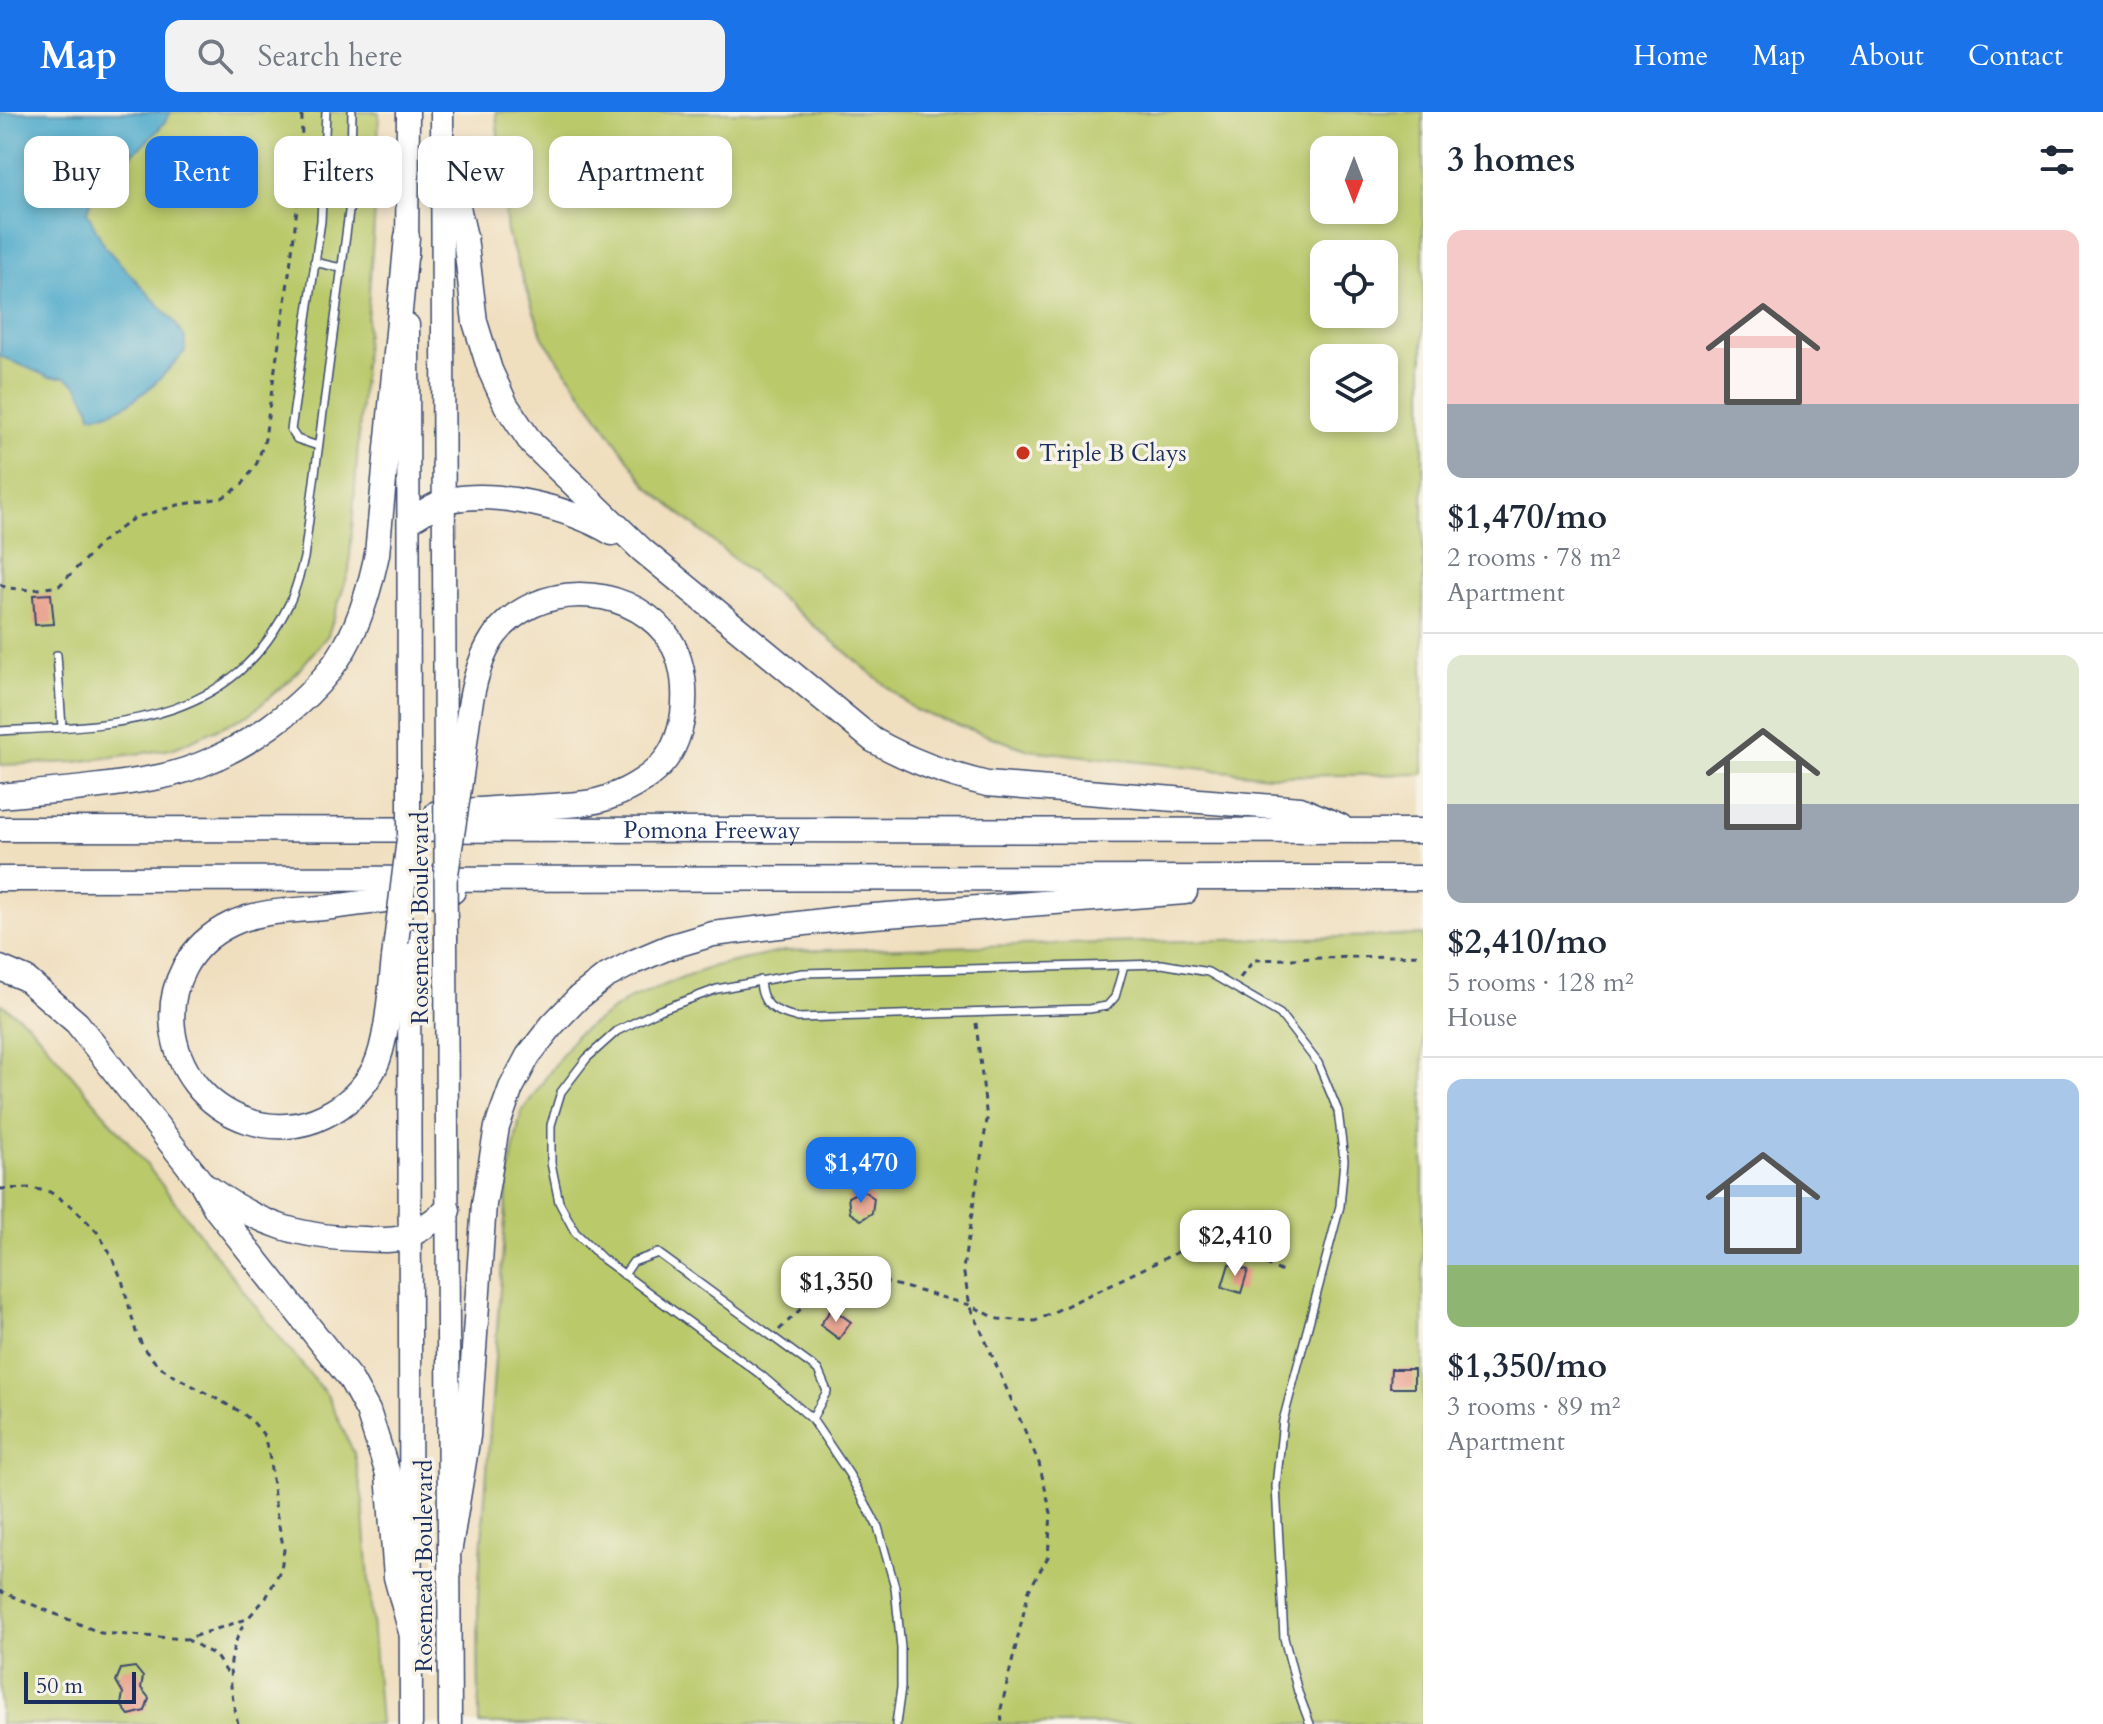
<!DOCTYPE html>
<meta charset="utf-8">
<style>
body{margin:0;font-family:Cardo,serif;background:#f2f2f3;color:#1f2937;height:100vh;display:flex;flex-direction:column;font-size:30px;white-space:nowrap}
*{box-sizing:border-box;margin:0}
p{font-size:26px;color:#747a83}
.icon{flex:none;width:44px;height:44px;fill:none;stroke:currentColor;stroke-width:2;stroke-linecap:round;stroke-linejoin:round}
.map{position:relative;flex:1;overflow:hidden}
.sheet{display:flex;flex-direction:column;background:#fff;width:680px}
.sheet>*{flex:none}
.guide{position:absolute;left:24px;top:24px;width:760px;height:72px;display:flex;gap:16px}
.needle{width:52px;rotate:180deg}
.buttons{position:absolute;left:1310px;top:24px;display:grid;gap:16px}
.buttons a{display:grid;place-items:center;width:88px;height:88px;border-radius:16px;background:#fff;box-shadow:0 4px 12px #0003;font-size:40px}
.scale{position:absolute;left:24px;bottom:20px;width:112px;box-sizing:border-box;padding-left:8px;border:4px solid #1b2f5e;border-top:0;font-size:22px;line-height:28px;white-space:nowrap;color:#1b2f5e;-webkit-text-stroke:6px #f7f3e8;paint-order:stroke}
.price{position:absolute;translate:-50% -68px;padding:0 18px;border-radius:16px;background:#fff;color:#222;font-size:26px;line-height:52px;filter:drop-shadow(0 2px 4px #0008)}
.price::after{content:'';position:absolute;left:50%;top:48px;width:24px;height:18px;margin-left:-12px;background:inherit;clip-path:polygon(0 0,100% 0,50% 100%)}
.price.selected{background:#1a73e8;color:#fff}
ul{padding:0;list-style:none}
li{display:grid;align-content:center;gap:16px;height:424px;padding:0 24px}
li+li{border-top:2px solid #e0e1e3}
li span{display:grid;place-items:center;height:248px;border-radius:16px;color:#555}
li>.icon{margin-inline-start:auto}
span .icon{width:144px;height:144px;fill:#fffc;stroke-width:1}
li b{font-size:34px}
h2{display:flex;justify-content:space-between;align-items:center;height:96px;padding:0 24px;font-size:34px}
.tag{padding:0 28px;border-radius:16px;background:#fff;box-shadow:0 4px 12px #0003;font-size:28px;line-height:72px}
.tag.selected{background:#1a73e8;color:#fff}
header{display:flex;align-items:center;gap:48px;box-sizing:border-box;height:112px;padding:0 40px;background:#1a73e8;color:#fff}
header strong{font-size:38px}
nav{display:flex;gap:44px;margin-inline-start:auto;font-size:28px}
.search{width:560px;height:72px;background:#f2f2f3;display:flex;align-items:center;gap:20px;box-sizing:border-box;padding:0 28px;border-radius:16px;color:#747a83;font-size:30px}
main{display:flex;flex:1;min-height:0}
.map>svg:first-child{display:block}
.green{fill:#bac96b;stroke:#6a7c64;stroke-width:2;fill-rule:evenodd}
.water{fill:#4ca9ca;stroke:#346c94;stroke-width:2}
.building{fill:#e6927b}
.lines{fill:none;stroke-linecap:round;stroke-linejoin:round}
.service-casing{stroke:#3b496d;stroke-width:10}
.primary-casing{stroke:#3b496d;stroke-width:25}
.motorway-casing{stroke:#3b496d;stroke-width:27}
.path{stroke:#3b496d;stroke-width:3;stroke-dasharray:6 6;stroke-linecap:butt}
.service{stroke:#fff;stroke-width:7}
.primary{stroke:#fff;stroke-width:22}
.motorway{stroke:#fff;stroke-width:24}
.primary-bridge-casing{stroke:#3b496d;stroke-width:25;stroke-linecap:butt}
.motorway-bridge-casing{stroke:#3b496d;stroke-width:27;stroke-linecap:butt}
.primary-bridge{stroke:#fff;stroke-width:22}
.motorway-bridge{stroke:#fff;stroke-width:24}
.poi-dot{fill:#c8321e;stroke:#f7f3e8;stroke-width:3}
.labels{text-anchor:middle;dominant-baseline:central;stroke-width:7;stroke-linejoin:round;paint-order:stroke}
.poi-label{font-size:24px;fill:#1b2f5e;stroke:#f7f3e8;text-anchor:start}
.street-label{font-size:24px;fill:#1b2f5e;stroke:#f7f3e8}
</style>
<header>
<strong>Map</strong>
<div class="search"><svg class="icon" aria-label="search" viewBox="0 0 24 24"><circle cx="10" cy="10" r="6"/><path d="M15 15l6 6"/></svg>Search here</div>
<nav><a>Home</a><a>Map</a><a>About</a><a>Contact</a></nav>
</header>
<main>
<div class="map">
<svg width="1423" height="1612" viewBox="0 0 1423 1612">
<rect width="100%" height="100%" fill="#f7f3e8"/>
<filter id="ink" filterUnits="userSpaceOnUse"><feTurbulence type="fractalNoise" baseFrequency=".0125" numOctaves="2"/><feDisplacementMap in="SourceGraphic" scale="16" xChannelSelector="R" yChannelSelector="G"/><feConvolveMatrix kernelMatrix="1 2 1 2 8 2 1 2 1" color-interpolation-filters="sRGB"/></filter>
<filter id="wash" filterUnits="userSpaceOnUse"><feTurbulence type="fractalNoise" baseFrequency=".006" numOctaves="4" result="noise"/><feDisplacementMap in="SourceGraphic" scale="32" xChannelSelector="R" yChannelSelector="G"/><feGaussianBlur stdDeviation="1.8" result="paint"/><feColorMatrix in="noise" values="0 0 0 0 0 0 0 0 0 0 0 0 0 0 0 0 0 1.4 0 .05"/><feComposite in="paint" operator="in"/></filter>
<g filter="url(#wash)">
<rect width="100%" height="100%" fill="#f0dfbf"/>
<path class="green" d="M0 0H379L377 70 349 459 328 523 293 565 249 603 172 637 75 650 0 653Z
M496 0H1423V662L1269 664 1029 638 915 598 648 375 543 226 507 120ZM1324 38H1384V98H1324ZM1324 142H1384V202H1324ZM1324 246H1384V306H1324Z
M1423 823V1612H479L478 1484 508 1065 521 1001 576 923 631 886 714 854 785 839Z
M0 891 29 912 135 1038 280 1226 327 1283 354 1341 363 1389 380 1612H0Z"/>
<path class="water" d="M0 0H171C150 39 99 55 87 100L105 135 173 208 185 226V239C162 266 128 303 91 303L89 294 78 274 65 265H49L0 244Z"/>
<g id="blocks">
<path class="building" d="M51 482 54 512 35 513 33 483Z
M862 1078 874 1086 872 1101 861 1108 850 1101 848 1085Z
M1229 1152 1248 1158 1241 1181 1222 1175Z
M832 1196 851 1210 839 1227 820 1213Z
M1391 1257H1414V1276H1390Z
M135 1555 143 1565 141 1576 149 1586 145 1599 129 1603 121 1593 123 1581 116 1569 121 1557Z"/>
</g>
</g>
<g filter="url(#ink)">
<use href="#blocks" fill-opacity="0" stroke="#3b496d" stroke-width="2"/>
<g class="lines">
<g class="service-casing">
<path id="service" d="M314 150 341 156
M318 334 297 327 291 318 321 109 326 0
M57 543 62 615
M0 619C116 613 231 614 289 492 296 478 300 461 304 446L350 92 352 0
M760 868C761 895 775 899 798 906L1089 897 1107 894 1115 885 1124 853
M624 1163 633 1150 658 1141 818 1258 827 1279 812 1307
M896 1612 901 1576V1536L895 1475 878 1415 849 1362 812 1307 761 1263 603 1147 575 1120 559 1090 551 1051V1013L561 980 587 946 617 919 660 898 717 877 803 861 1162 852 1208 860 1280 902 1318 951 1338 999 1344 1048 1340 1094 1283 1309 1276 1374 1284 1526 1298 1580 1310 1612"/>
</g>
<g class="primary-casing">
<path id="primary" d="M442 0 445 662
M407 143 408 0
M408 213 409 662
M409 827 411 1612
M446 827 450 1612"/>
</g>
<g class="motorway-casing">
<g id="motorway">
<path d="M443 31 465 125 475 210 490 258 506 293 532 332 642 438 873 628C910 649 946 662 987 672L1300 697 1340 714"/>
<path d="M410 408C422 402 435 391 449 388 498 378 570 396 612 421"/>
<path d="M0 684C53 679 107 675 159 665 231 651 319 591 351 524 364 498 371 470 377 442L407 125"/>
<path d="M437 701C469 699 502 696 534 695 559 693 588 694 612 684 631 677 654 663 666 647 690 615 691 552 665 521 623 470 535 470 495 523 469 559 467 621 461 663"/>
<path id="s1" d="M0 717 1423 719"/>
<path d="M0 767 1423 766"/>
<path d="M396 830C391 864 389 926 375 955 363 978 347 993 324 1004 300 1016 272 1017 248 1009 158 979 143 854 231 812 262 797 299 799 332 795 373 790 413 784 453 779"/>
<path d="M0 856 26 867 77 911 201 1070 216 1097 351 1268 368 1299 388 1362 396 1465 411 1520"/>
<path d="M209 1076C259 1113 302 1126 364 1127 379 1128 398 1130 412 1122 425 1116 436 1106 448 1098"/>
<path d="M450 1435 468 1324 484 1092 497 1015 511 976 528 944 552 913 578 886 605 865 636 849 669 835 713 822 848 806 1185 780"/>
</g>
</g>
<path class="path" d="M0 472 6 476 32 478 59 474 102 430 134 406 178 393 222 386 242 373 257 351 265 327C279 219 302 109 302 0
M1240 866 1254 848 1423 843
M976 911 987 1008 963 1157 970 1193 1039 1351 1051 1401 1048 1445 1029 1478 1001 1597 1002 1612
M0 1077 31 1076 50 1080 74 1096 98 1121 112 1145 122 1168 136 1220 144 1237 155 1250 167 1260 241 1300 253 1310 263 1322 269 1341 276 1400 284 1438 281 1457 266 1486 247 1507 186 1527 101 1521 0 1479
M779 1218 808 1190 840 1172 882 1169 970 1193 998 1207 1035 1209 1180 1139H1241L1284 1161
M186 1527 215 1543 228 1562
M238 1612C229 1572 224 1546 246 1508"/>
<use href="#service" class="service"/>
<use href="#primary" class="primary"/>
<use href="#motorway" class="motorway"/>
<g class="primary-bridge-casing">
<path id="primary-bridge" d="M409 662V744
M445 662 446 827"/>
</g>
<g class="motorway-bridge-casing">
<path id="motorway-bridge" d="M446 762 461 663
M396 830 409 727"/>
</g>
<use href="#primary-bridge" class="primary-bridge"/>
<use href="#motorway-bridge" class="motorway-bridge"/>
</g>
</g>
<circle class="poi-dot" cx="1023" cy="341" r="8"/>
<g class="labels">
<g class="poi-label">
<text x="1039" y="341">Triple B Clays</text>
</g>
<g class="street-label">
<text stroke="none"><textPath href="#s1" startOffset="712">Pomona Freeway</textPath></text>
<text transform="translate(420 806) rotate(-90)">Rosemead Boulevard</text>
<text transform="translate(424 1454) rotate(-90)">Rosemead Boulevard</text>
</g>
</g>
</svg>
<div class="buttons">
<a><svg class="needle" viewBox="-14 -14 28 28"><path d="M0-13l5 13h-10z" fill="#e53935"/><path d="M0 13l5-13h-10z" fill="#747a83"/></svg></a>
<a><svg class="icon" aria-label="locate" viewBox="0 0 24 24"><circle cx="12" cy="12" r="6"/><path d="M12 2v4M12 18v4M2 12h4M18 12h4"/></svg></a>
<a><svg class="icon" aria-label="layers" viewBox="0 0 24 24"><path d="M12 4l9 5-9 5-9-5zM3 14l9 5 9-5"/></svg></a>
</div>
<div class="scale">50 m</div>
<b class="price selected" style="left:861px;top:1093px">$1,470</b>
<b class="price" style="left:1235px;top:1166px">$2,410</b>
<b class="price" style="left:836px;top:1212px">$1,350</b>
<div class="guide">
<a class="tag">Buy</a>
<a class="tag selected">Rent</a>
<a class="tag">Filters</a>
<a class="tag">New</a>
<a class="tag">Apartment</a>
</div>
</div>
<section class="sheet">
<h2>3 homes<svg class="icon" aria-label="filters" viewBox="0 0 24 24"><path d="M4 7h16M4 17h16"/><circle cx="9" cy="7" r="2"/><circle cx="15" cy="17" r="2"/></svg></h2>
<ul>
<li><span style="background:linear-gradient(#f6c9c9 70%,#9aa5b1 0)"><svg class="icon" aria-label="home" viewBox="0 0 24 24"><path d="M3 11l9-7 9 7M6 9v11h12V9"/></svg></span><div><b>$1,470/mo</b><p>2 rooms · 78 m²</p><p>Apartment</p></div></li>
<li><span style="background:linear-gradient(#dfe7d0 60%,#9aa5b1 0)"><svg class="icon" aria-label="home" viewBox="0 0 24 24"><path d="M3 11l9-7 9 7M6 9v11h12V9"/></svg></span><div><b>$2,410/mo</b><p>5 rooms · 128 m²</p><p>House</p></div></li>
<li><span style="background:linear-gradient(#a9c7e8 75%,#8fb573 0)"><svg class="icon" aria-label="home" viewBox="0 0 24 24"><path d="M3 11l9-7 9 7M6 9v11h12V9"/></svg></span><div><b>$1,350/mo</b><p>3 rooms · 89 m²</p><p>Apartment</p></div></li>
</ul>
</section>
</main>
